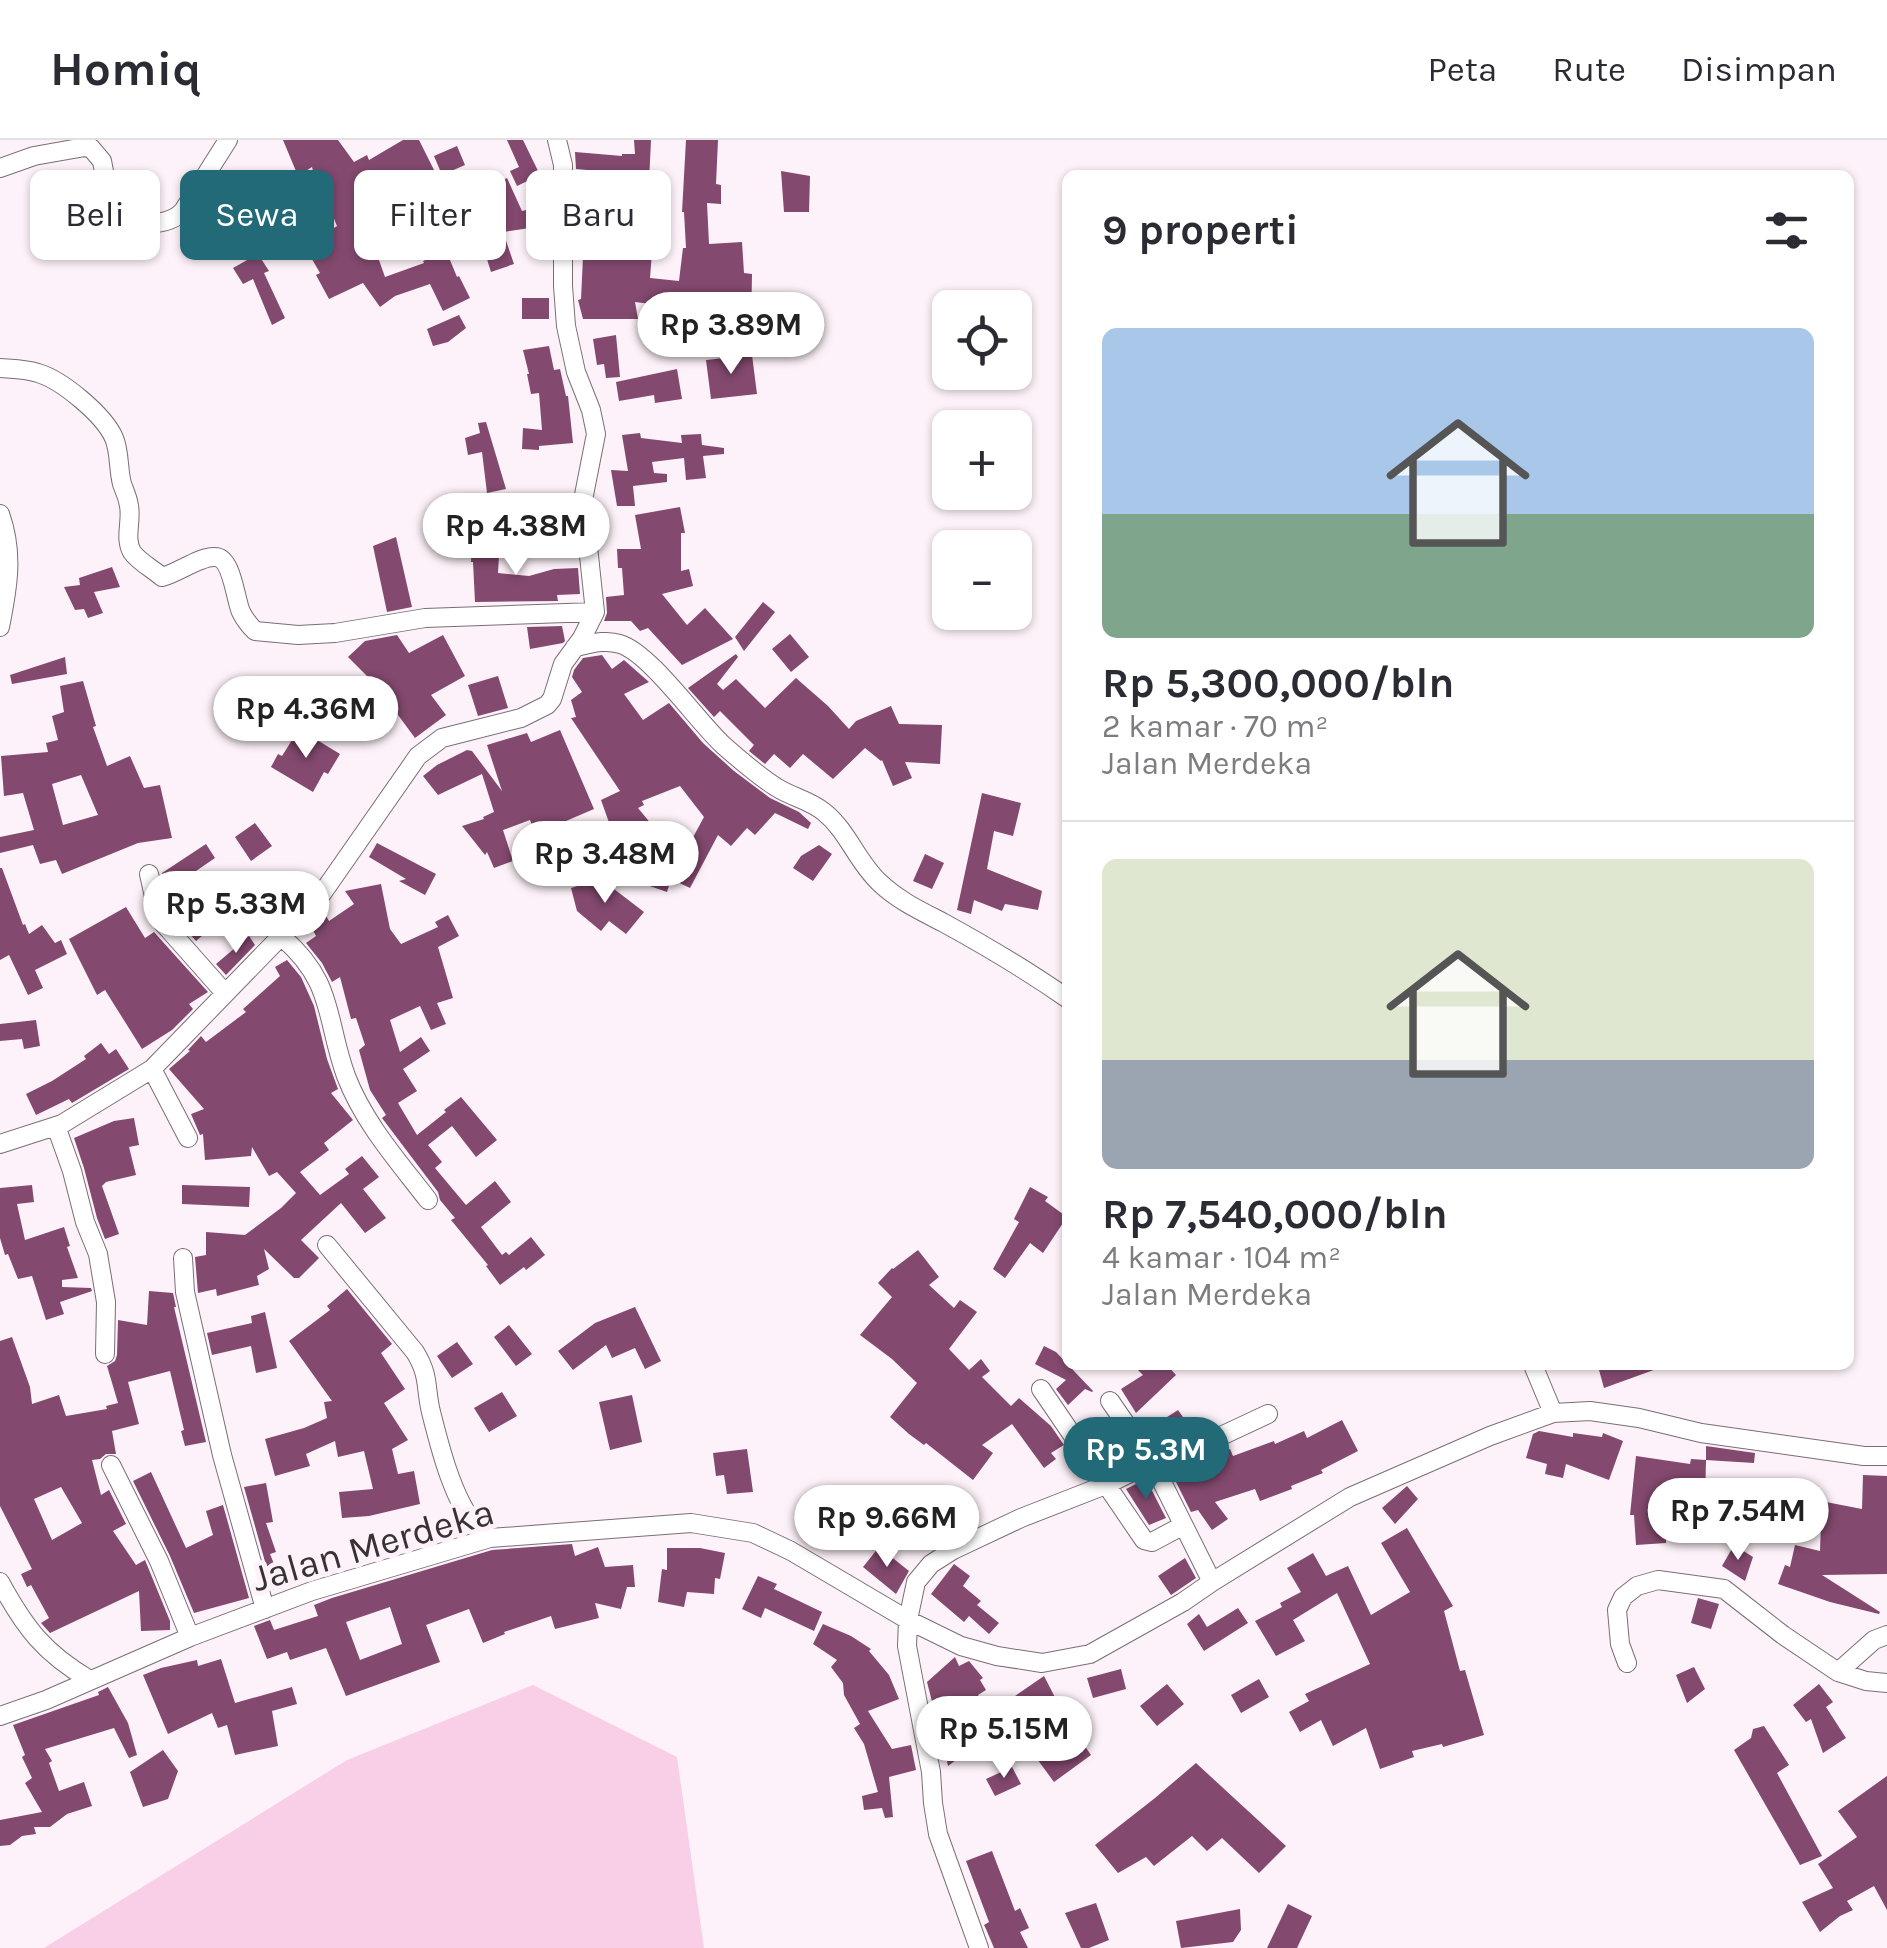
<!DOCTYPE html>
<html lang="id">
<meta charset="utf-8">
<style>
body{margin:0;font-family:Karla,sans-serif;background:#f2f2f3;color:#2b2b33;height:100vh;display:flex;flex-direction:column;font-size:38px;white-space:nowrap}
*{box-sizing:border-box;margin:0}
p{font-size:32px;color:#7c7c81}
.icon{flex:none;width:55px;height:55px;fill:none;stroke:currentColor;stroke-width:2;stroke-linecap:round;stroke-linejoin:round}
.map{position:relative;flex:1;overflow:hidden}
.details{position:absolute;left:1062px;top:30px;width:792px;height:1200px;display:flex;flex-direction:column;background:#fff;border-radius:15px;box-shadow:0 2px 8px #0004}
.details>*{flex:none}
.top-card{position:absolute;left:30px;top:30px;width:882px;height:90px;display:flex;gap:20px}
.tools{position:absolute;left:932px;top:150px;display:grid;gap:20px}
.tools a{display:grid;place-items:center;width:100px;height:100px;border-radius:15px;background:#fff;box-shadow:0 2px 8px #0004;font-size:50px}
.price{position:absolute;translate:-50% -85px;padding:0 22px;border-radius:35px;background:#fff;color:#222;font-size:32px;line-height:65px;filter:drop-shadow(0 2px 5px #0008)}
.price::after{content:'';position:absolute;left:50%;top:60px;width:30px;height:22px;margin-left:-15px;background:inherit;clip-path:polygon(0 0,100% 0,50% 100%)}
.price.active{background:#236a78;color:#fff}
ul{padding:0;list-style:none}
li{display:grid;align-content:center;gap:20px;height:530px;padding:0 40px}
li+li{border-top:2px solid #e1e1e2}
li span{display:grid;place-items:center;height:310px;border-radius:15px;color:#555}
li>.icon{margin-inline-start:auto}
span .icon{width:180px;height:180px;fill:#fffc;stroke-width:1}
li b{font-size:42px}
h2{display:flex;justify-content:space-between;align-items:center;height:120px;padding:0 40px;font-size:42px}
.pill{padding:0 35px;border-radius:15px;background:#fff;box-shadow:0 2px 8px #0004;font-size:35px;line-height:90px}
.pill.active{background:#236a78;color:#fff}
header{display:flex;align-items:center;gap:60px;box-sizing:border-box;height:140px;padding:0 50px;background:#fff;border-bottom:2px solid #e1e1e2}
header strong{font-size:48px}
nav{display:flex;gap:55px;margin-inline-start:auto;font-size:35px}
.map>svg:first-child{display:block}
.green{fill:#f9cee7}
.building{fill:#83496e;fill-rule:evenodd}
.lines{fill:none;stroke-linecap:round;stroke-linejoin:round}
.minor-casing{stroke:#7a6e75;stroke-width:20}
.minor{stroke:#fff;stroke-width:18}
.labels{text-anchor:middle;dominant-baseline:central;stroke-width:10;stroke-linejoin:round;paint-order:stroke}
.street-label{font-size:38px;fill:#383235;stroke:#fdf2f9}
</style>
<header>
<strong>Homiq</strong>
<nav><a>Peta</a><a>Rute</a><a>Disimpan</a></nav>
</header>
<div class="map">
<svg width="1887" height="1808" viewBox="0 0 1887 1808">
<rect width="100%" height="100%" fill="#fdf2f9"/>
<path class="green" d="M533 1545 677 1617 704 1808H44L347 1620Z"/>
<path class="building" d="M283 0H338L354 22 367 15 369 20 403 0H419L434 30 382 56 383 58 362 72 385 137 424 123 423 121 435 116 424 94 449 82 456 97 443 103 457 137 459 136 470 158 443 171 430 144 395 156 380 167 363 143 329 159 316 135 320 133 305 107 337 86 324 55 319 57 312 27 298 36Z
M507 0H523L540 35 517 46 510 31 519 27Z
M634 0H651L647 85 654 86 650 138 679 141 683 108H686L684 72H682L686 0H718L716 44 721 45V64L707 63 709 104 742 102 744 133 752 134 751 190 676 194 675 167 635 162 638 179H583L578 160 581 159 583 117H587L586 90H625L626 50H620L621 33 576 29 575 12 622 16V14H635Z
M457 6 465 25 442 35 434 16Z
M781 31 810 36 809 72H784Z
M507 38 522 71 539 67 543 86 503 92 514 124 491 132 481 100 477 102 470 87 499 73 487 48Z
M258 114 269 131 264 133 285 178 272 185 253 139 243 144 233 128Z
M522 158H549V179H522Z
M459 175 466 188 448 202 433 206 427 189Z
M616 195 620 237 606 238 604 224 597 225 593 199Z
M549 206 554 230 560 229 566 256H568L573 303 539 306V310L522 309 523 288 542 290 539 253 531 254 527 234H529L523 210Z
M752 215 757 254 711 259 706 220Z
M677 229 682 259 655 263 654 255 619 261 616 242Z
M486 282 506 349 487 353 482 312 468 315 465 298 480 293 478 283Z
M640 293 641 298 682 303 681 295 701 294 702 305 724 308V314L703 316 706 338 686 340 684 318 652 322 654 333 667 334V342L633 346 635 366H617L611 330 628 331 622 295Z
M542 354 549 383H560L562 397 534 400 527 376 523 377 519 360Z
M680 367 685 393H681V431L689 429 693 446 662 454 687 485 705 468 733 499 682 525 648 488 640 491 631 481H604L607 473 606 457 624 455 622 428H618L617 409H641L635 375Z
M472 396 500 398 498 433 529 436 554 429 578 428 580 454 557 455 558 461 475 462 473 422H471Z
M396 397 412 467 387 472 373 406Z
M112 427 120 447 94 452 103 473 88 478 84 469 75 470 64 447 80 445 79 438Z
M763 462 775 472 744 511 735 497Z
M562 486 565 501 563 503 530 509 527 487Z
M790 494 809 517 791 532 772 509Z
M397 495 409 513 443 495 465 536 431 555 446 575 415 598 370 537 369 538 348 517 365 501Z
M736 514 738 517 717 544 723 550 736 539 765 568 796 538 828 566 849 589 856 581 891 566 899 584 942 585 940 624 905 622 912 638 893 646 882 620 881 621 865 608 833 639 803 614 790 628 774 614 765 624 749 611 754 605 720 571 714 577 688 548Z
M602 515 612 529 624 520 649 542 624 554 643 580 669 563 703 603 734 631 770 658 799 672 811 683 808 689 775 673 755 695 747 688 731 706 718 695 690 748 671 739 667 752 615 734 601 718 617 705 601 660 620 651 571 578 576 577 571 560 582 552 572 537 574 530 583 518ZM680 646 704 677 685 712 665 694 662 697 638 668 644 665 642 661Z
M65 517 67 534 12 544 10 535Z
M498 536 508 568 478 576 468 545Z
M83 541 96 586 93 587 107 626 130 616 144 648 160 645 172 698 138 703 62 734 56 720 40 724 33 705 0 713V697L34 690 23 653 4 656 1 616 48 612 46 603 58 600 52 576 64 572 60 546ZM81 635 98 675 63 685 52 644Z
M299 589 340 614 328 634 324 632 313 652 271 627 278 614 282 616Z
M560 590 594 669 566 681 575 707 544 718 530 680 503 690 513 721 494 728 487 712 485 715 462 686 484 679 483 677 494 672 482 634 438 655 423 636 437 625 467 610 472 611 502 651 487 605 527 593 531 602Z
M982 653 1021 663 1013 696 994 691 987 729 1042 751 1038 770 1005 764 1002 771 974 760 971 774 957 770Z
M255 683 272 706 251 721 235 697Z
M377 703 436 734 425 755 399 741 406 739 369 717Z
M206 704 215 718 180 742 196 771 226 751 234 764 204 784 209 790 196 801 175 777 177 776 169 765 162 733Z
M819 705 832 714 813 741 793 728 801 716Z
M925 714 944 723 932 749 913 741Z
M0 728H2L23 785 25 784 29 794 42 785 55 803 61 800 67 814 35 830 43 848 28 855 9 815 0 820Z
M601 739 644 772 626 794 609 781 601 791 577 771 571 748Z
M381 744 390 789 401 804 438 787 435 782 448 775 459 796 438 807 453 858 437 863 446 884 431 890 420 866 390 880 400 912 421 897 430 911 403 929 417 951 398 963 417 995 446 972 444 970 461 957 497 1000 476 1017 452 986 428 1005 442 1022 435 1028 466 1065 495 1041 511 1062 481 1087 502 1115 506 1112 509 1115 531 1097 545 1115 526 1130 524 1127 500 1145 486 1126 488 1125 451 1080 455 1078 440 1060 438 1052 382 978 386 975 370 950 359 910 365 905 356 878 351 879 340 837 332 842 322 823 306 803 316 796 310 784 325 774 329 781 354 764 345 751Z
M126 767 145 798 154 792 208 852 189 864 193 869 172 890 142 909 105 850 97 855 69 799Z
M249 796 255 805 226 835 216 824Z
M287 820 301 837 314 866 327 919 338 949 331 953 353 980 324 1003 329 1010 300 1032 320 1055 349 1034 345 1029 362 1016 379 1037 363 1049 386 1078 365 1093 341 1063 301 1100 319 1118 299 1138H294L264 1109 269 1129 257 1136 259 1145 217 1156 216 1149 198 1153 195 1117 206 1115V1092L245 1095 281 1068 296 1053 277 1032 269 1036 252 1007 251 1016 205 1020 203 994 200 995 191 974 204 969 169 929 190 911 188 910 201 896 206 902 246 872 243 869 280 836 275 827Z
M36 880 40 906 24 909 22 899 0 901V884Z
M101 903 109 914 116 909 129 929 72 963 69 959 36 975 26 954 52 941 86 919 84 916Z
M134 978 139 1005 129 1007 136 1035 106 1042 102 1046 119 1094 105 1099 97 1078 84 1028 74 998 114 981Z
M32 1045 34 1062 17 1064 25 1100 64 1087 70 1106 67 1107 78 1138 62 1140V1147L91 1148 92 1151 60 1162 64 1174 46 1180 32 1136 18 1139 8 1114 5 1115 0 1098V1048Z
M182 1045 250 1047 249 1067 182 1064Z
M1030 1047 1048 1057 1045 1061 1067 1077 1043 1113 1030 1103 1005 1138 993 1129 1019 1082 1014 1079Z
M918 1110 939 1137 929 1145 954 1168 960 1160 977 1172 949 1209 969 1230 981 1219 990 1231 982 1237 1011 1266 1019 1258 1051 1286 1064 1305 1051 1313 1056 1319 1044 1328 1012 1284 982 1305 993 1313 973 1340 926 1303 924 1305 909 1294 890 1277 917 1243 892 1219 860 1195 892 1157 878 1143 892 1128 893 1129Z
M347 1149 392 1204 381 1213 405 1249 384 1263 408 1300 392 1309 398 1334 414 1331 420 1364 369 1376 342 1378 339 1352 373 1349 364 1311 338 1317 335 1301 306 1314 310 1326 275 1336 265 1299 304 1288 327 1278 324 1262 332 1261 289 1201 330 1170 327 1166Z
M149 1151 173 1153 176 1167H174L206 1302 185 1306 181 1291 184 1290 170 1231 128 1242 139 1284 112 1291 116 1314H106L100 1319 92 1320 101 1355 109 1350 126 1384 113 1391 136 1425 145 1420 170 1481V1490L141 1491 139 1451 50 1493 41 1483 49 1478 31 1445 27 1447 21 1434 32 1429 0 1366V1201L12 1197 30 1247 32 1264 59 1255 66 1276 107 1269 106 1266 118 1263 107 1226 115 1221 117 1215 118 1180 147 1185ZM61 1347 82 1383 52 1400 34 1359Z
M635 1167 661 1221 645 1229 635 1208 612 1218 606 1205 573 1230 558 1211 595 1183Z
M265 1172 277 1228 256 1233 251 1206 212 1215 207 1193 252 1183 251 1176Z
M509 1185 532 1214 516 1226 494 1197Z
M457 1202 473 1224 452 1238 437 1216Z
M1044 1206 1056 1212 1093 1251 1092 1252 1085 1249 1068 1265 1056 1249 1066 1240 1035 1224Z
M1133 1225H1167L1176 1235 1136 1273 1121 1249 1143 1235Z
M1610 1225H1661L1662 1227 1604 1248 1599 1230Z
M502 1252 517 1276 489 1292 474 1268Z
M632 1255 642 1302 610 1310 599 1262Z
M1178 1270 1190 1287 1158 1307 1147 1290Z
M1342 1280 1358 1311 1321 1330 1323 1333 1291 1346 1292 1349 1260 1361 1255 1349 1215 1362 1228 1379 1212 1390 1198 1370 1191 1372 1170 1330 1230 1309 1233 1316 1274 1301 1275 1304 1304 1291 1307 1298Z
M1539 1291 1573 1297V1293L1602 1297 1603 1293 1623 1301 1609 1340 1566 1324 1563 1338 1545 1334 1547 1324 1526 1318 1533 1294Z
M1706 1306 1755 1313 1754 1323 1706 1320Z
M747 1309 753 1352 727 1354 724 1335 716 1336 713 1313Z
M1636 1316 1690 1324 1691 1319 1706 1320 1705 1362 1698 1361 1704 1390 1666 1397V1403L1636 1405 1634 1375H1630Z
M151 1332 186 1408 213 1395 206 1371 223 1365 249 1458 194 1473 170 1416 133 1341Z
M1863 1335 1887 1336V1434L1822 1435 1880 1472 1879 1474 1830 1462 1778 1444 1785 1425 1790 1427 1795 1405 1820 1411 1821 1383 1826 1362 1862 1369Z
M1146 1339 1166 1378 1149 1385 1126 1349Z
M266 1343 273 1382 266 1383 276 1412 270 1414 283 1446 273 1450 244 1347Z
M1407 1346 1418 1359 1395 1384 1382 1368Z
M838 1348 854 1359 831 1383 816 1374Z
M1407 1388 1453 1466 1444 1471 1460 1531 1465 1530 1484 1595 1443 1607 1442 1604 1412 1611 1414 1617 1380 1629 1366 1588 1333 1606 1321 1580 1300 1592 1289 1572 1309 1561 1305 1554 1370 1524 1337 1453 1293 1480 1305 1501 1276 1516 1255 1481 1282 1467 1280 1463 1301 1452 1287 1428 1313 1413 1326 1436 1348 1426 1371 1475 1410 1452 1381 1403Z
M572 1404 575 1416 598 1407 605 1427 633 1425 635 1447H627L621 1469 595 1463 599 1478 555 1489 551 1476 504 1492 505 1494 483 1503 469 1469 426 1485 440 1522 346 1556 326 1508 290 1520 287 1512 267 1519 254 1486 270 1480 274 1490 318 1476 314 1465 332 1458 492 1410ZM390 1467 402 1504 360 1520 346 1482Z
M1734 1405 1753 1417 1745 1441 1722 1426Z
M879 1407 909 1431 896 1454 863 1427Z
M667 1408H700L725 1413 720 1439 715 1438 714 1454 687 1452 684 1467 658 1462 662 1429 667 1430Z
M1185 1418 1196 1438 1171 1455 1158 1436Z
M954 1424 970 1436 963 1446 981 1461 977 1465 999 1483 989 1494 969 1476 964 1482 931 1454Z
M758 1436 777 1444 774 1449 822 1472 814 1491 765 1468 761 1478 742 1469Z
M1698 1458 1719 1464 1711 1489 1691 1483Z
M1238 1468 1248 1483 1204 1511 1187 1484 1199 1474 1207 1487Z
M823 1484 851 1496 871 1509 869 1511 889 1535 899 1559 868 1571 892 1609 911 1605 916 1630 889 1637 893 1677 885 1678 882 1668 864 1670 862 1656 878 1652 864 1604 854 1588 860 1584 844 1555 843 1543 831 1527 837 1520 813 1504Z
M955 1517 959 1526 969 1521 983 1538 980 1540 986 1550 978 1555 995 1591 948 1626 938 1580 937 1581 927 1542Z
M221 1519 235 1563 292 1547 297 1564 272 1571 278 1606 235 1615 227 1585 218 1588 212 1573 168 1594 143 1535 161 1528 197 1520 198 1526Z
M1694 1527 1705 1549 1687 1563 1676 1535Z
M1121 1529 1126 1549 1093 1558 1087 1538Z
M1044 1536 1060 1567 1064 1564 1073 1579 1068 1582 1091 1615 1054 1642 999 1567Z
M1259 1539 1269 1557 1241 1573 1231 1555Z
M1167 1544 1184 1564 1157 1586 1140 1566Z
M1819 1544 1833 1562 1826 1567 1846 1598 1823 1613 1811 1579 1806 1582 1793 1565Z
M108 1547 128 1583 137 1615 129 1618 114 1588 45 1609 52 1621 49 1623 59 1651 84 1642 92 1666 67 1674 50 1687H34L36 1694 22 1696 10 1705 0 1706V1680L42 1672 25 1643 32 1638 22 1617 25 1615 13 1585 99 1555 98 1552Z
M1764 1586 1789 1625 1777 1633 1822 1716 1800 1725 1734 1610 1751 1598 1753 1589Z
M163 1610 178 1631 168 1659 143 1667 130 1632Z
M1196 1623 1286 1706 1259 1733 1222 1698 1207 1711 1192 1696 1154 1726 1146 1717 1118 1733 1095 1705 1155 1658Z
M1012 1627 1021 1644 995 1656 986 1639Z
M1887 1636V1770L1874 1746 1847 1761 1853 1770 1840 1776 1820 1792 1802 1762 1833 1748 1818 1724 1857 1697 1838 1671Z
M992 1711 1015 1771 1020 1768 1029 1788 1020 1792 1028 1808H994L986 1789 984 1785 989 1782 966 1721Z
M1096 1763 1109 1800 1089 1808H1081L1065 1773Z
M1288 1764 1312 1776 1297 1808H1267Z
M1240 1769 1241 1790 1233 1802 1181 1808 1176 1781Z"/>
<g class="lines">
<g class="minor-casing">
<path id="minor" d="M0 28 34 16 85 7 91 8 102 21 113 78C130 88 170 86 183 71L228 0
M0 228C13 229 26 229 38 233 62 240 104 275 114 298 120 312 118 329 122 344 125 352 128 358 129 366 132 381 124 398 132 412 139 422 153 429 162 437 178 433 200 416 215 417 232 417 235 458 241 472 245 480 249 485 255 491L298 495 335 493 425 478 595 472
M0 374C14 413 8 447 0 487
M575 507C590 504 605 499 620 504 650 513 697 581 723 605 740 620 757 635 776 647 791 657 810 660 824 672 848 691 857 722 880 743 899 761 921 771 944 783 986 806 1028 831 1068 859
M149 734 157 770 163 783 224 852
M282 797C335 843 325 878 346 936 364 983 398 1021 428 1060
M152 929 188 998
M56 986 72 1031 85 1082 98 1114 106 1162 105 1214
M0 1004 62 984 152 929 321 755 418 616 442 598 521 578 547 565 552 559 563 524 582 498 595 472 583 360 596 294 591 270 576 232 566 186 563 146V25L557 0
M327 1105 415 1212C430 1236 425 1248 431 1272 439 1304 452 1356 473 1382 478 1388 485 1393 490 1398
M183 1118 185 1152 222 1315 265 1469
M1533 1225 1553 1273
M1041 1249 1144 1400 1152 1402 1182 1386
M1110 1261 1152 1322 1212 1442
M111 1325 159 1421 190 1497
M0 1442C25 1488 44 1513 90 1540
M1627 1523 1620 1504 1617 1470 1623 1457 1637 1446 1658 1440 1724 1449 1783 1495 1838 1532 1874 1500 1887 1495
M1838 1532 1866 1541 1887 1543
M0 1576 46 1560 190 1497 312 1451 490 1398 691 1383 753 1393 791 1411 908 1480 961 1506 997 1516 1042 1523 1090 1514 1183 1462 1212 1442 1350 1357 1490 1296 1553 1273 1590 1271 1639 1278 1701 1293 1864 1316H1887
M979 1808 938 1694 933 1663 931 1632 907 1506 908 1480 916 1442 931 1424 953 1410 1021 1378 1108 1344 1152 1322 1189 1311 1268 1274"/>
</g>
<use href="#minor" class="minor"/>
</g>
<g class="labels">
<g class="street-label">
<text transform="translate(373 1405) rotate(-16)">Jalan Merdeka</text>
</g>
</g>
</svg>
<div class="tools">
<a><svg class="icon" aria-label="locate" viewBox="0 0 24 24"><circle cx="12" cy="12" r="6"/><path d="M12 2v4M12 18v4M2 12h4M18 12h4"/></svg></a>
<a>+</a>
<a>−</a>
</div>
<b class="price" style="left:731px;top:237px">Rp 3.89M</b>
<b class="price" style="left:516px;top:438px">Rp 4.38M</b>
<b class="price" style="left:306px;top:621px">Rp 4.36M</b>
<b class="price" style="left:605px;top:766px">Rp 3.48M</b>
<b class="price" style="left:236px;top:816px">Rp 5.33M</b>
<b class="price active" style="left:1146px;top:1362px">Rp 5.3M</b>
<b class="price" style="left:1738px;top:1423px">Rp 7.54M</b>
<b class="price" style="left:887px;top:1430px">Rp 9.66M</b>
<b class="price" style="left:1004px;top:1641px">Rp 5.15M</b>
<div class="top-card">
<a class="pill">Beli</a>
<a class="pill active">Sewa</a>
<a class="pill">Filter</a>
<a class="pill">Baru</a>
</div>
<section class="details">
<h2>9 properti<svg class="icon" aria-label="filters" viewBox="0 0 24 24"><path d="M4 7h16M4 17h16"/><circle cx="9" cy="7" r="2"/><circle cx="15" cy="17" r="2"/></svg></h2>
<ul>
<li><span style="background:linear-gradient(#a9c7e8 60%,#7fa58c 0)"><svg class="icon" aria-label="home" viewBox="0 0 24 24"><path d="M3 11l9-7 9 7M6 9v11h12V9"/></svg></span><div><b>Rp 5,300,000/bln</b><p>2 kamar · 70 m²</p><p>Jalan Merdeka</p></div></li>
<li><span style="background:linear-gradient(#dfe7d0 65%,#9aa5b1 0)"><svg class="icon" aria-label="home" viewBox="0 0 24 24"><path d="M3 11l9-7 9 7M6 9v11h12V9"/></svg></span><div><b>Rp 7,540,000/bln</b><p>4 kamar · 104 m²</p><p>Jalan Merdeka</p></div></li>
</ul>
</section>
</div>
